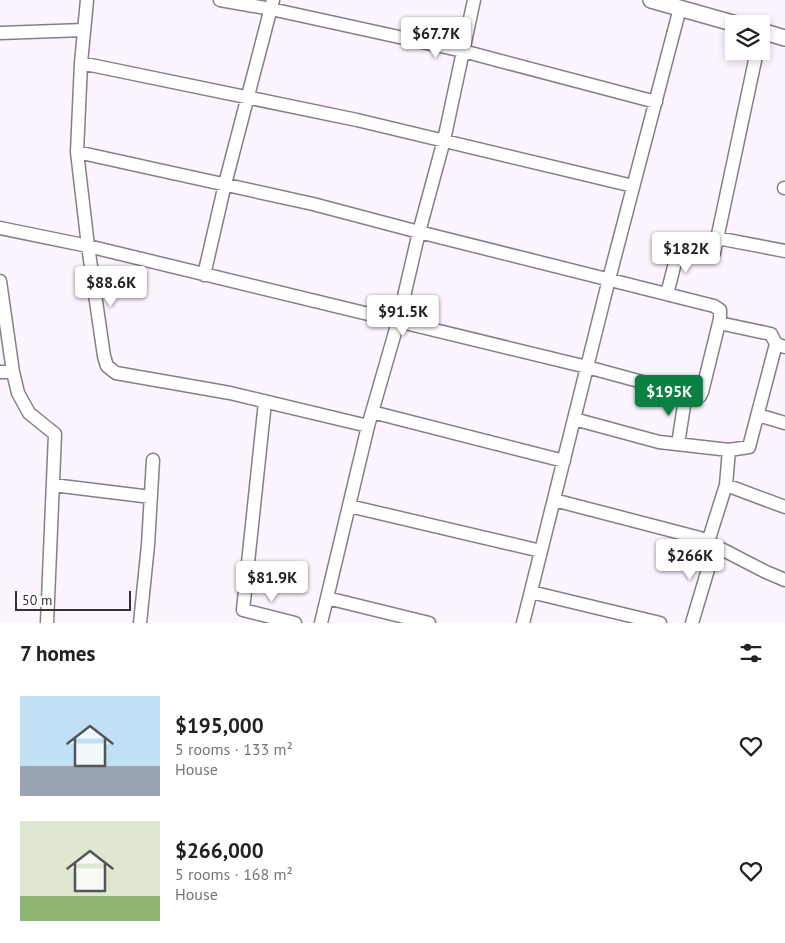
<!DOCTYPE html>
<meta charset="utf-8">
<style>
body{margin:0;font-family:"PT Sans",sans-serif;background:#f2f2f2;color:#202124;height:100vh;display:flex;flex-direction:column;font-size:19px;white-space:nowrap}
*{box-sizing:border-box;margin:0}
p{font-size:16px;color:#757577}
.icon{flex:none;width:28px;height:28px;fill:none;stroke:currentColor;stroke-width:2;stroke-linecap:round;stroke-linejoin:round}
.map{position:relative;height:623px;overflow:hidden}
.side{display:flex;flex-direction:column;background:#fff;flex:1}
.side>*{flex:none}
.buttons{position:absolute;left:725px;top:15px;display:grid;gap:10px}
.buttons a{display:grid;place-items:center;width:45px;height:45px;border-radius:0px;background:#fff;box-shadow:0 2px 8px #0003;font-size:25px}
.scale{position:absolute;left:15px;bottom:12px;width:116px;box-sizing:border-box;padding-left:5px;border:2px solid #343235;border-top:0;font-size:14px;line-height:18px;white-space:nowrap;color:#343235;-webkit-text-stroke:4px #fff;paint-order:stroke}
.price{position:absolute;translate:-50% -42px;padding:0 11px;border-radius:5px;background:#fff;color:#222;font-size:16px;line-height:32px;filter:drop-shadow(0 1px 2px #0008)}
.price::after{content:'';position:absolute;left:50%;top:30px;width:15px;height:11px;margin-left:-8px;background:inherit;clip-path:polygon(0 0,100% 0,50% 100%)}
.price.on{background:#0b8043;color:#fff}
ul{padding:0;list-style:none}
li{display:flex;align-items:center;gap:15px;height:125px;padding:0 20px}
li span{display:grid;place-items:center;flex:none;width:140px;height:100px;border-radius:0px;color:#555}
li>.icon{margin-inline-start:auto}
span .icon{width:60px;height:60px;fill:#fffc;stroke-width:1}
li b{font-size:21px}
h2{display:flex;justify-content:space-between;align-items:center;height:60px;padding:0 20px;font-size:21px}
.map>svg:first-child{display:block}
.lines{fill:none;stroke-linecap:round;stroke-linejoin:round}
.minor-casing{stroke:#857f87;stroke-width:15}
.tertiary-casing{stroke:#857f87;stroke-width:18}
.minor{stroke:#fff;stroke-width:12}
.tertiary{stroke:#fff;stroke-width:15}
</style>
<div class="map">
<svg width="785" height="623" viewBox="0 0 785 623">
<rect width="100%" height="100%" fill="#fcf4fe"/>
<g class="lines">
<g class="minor-casing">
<path id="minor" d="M87 0 81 63 77 152 88 246 104 356 107 366 116 373 230 393 368 426
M220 0 271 9 463 51 656 102
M0 33 84 30
M81 63 357 120 633 186
M784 188H785
M0 228 88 246 587 367 694 396H700L702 392 720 319V310L714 306 419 232 313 204 77 152
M717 238 785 251
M204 275 225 184 273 0
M0 281 13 372
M667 294 679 247 714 253 757 51
M719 323 771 334 776 344 785 347
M0 372H13L18 393 29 413 55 434 47 623
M265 402 243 610 295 623
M372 412 564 461
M758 415 785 423
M574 419 659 442 729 450 749 447 776 344
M678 444 686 393
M53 485 151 497
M726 485 785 507
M554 500 700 538 766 572 785 580
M349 506 541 551
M708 542 726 485 729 450
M531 592 660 623
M327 598 429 623
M140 623 148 545 153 460
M321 623 368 426 398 322 419 232 444 140 474 0
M523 623 609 279 680 8
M692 623 715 546"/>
</g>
<g class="tertiary-casing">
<path id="tertiary" d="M651 0 736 24
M761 31 785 38"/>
</g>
<use href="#minor" class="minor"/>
<use href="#tertiary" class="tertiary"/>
</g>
</svg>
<div class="buttons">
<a><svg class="icon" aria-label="layers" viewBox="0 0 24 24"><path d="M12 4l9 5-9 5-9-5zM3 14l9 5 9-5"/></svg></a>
</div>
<div class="scale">50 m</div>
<b class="price" style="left:436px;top:59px">$67.7K</b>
<b class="price" style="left:686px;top:274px">$182K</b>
<b class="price" style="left:111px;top:308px">$88.6K</b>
<b class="price" style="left:403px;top:337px">$91.5K</b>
<b class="price on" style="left:669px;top:417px">$195K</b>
<b class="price" style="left:690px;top:581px">$266K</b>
<b class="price" style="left:272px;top:603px">$81.9K</b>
</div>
<section class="side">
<h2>7 homes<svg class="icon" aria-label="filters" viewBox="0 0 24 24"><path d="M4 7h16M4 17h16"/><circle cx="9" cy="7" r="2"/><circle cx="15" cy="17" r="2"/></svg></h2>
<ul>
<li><span style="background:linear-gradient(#bfe0f5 70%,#9aa5b1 0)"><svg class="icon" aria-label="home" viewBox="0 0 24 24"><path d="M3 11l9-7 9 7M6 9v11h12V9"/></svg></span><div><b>$195,000</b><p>5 rooms · 133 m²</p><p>House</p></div><svg class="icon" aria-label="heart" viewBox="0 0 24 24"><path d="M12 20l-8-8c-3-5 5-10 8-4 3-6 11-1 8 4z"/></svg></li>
<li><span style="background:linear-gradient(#dfe7d0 75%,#8fb573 0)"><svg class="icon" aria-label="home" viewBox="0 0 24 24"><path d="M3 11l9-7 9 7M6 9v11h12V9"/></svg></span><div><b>$266,000</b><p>5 rooms · 168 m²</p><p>House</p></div><svg class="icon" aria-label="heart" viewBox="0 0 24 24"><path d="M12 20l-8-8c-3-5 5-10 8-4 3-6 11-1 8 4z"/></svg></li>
</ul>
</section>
